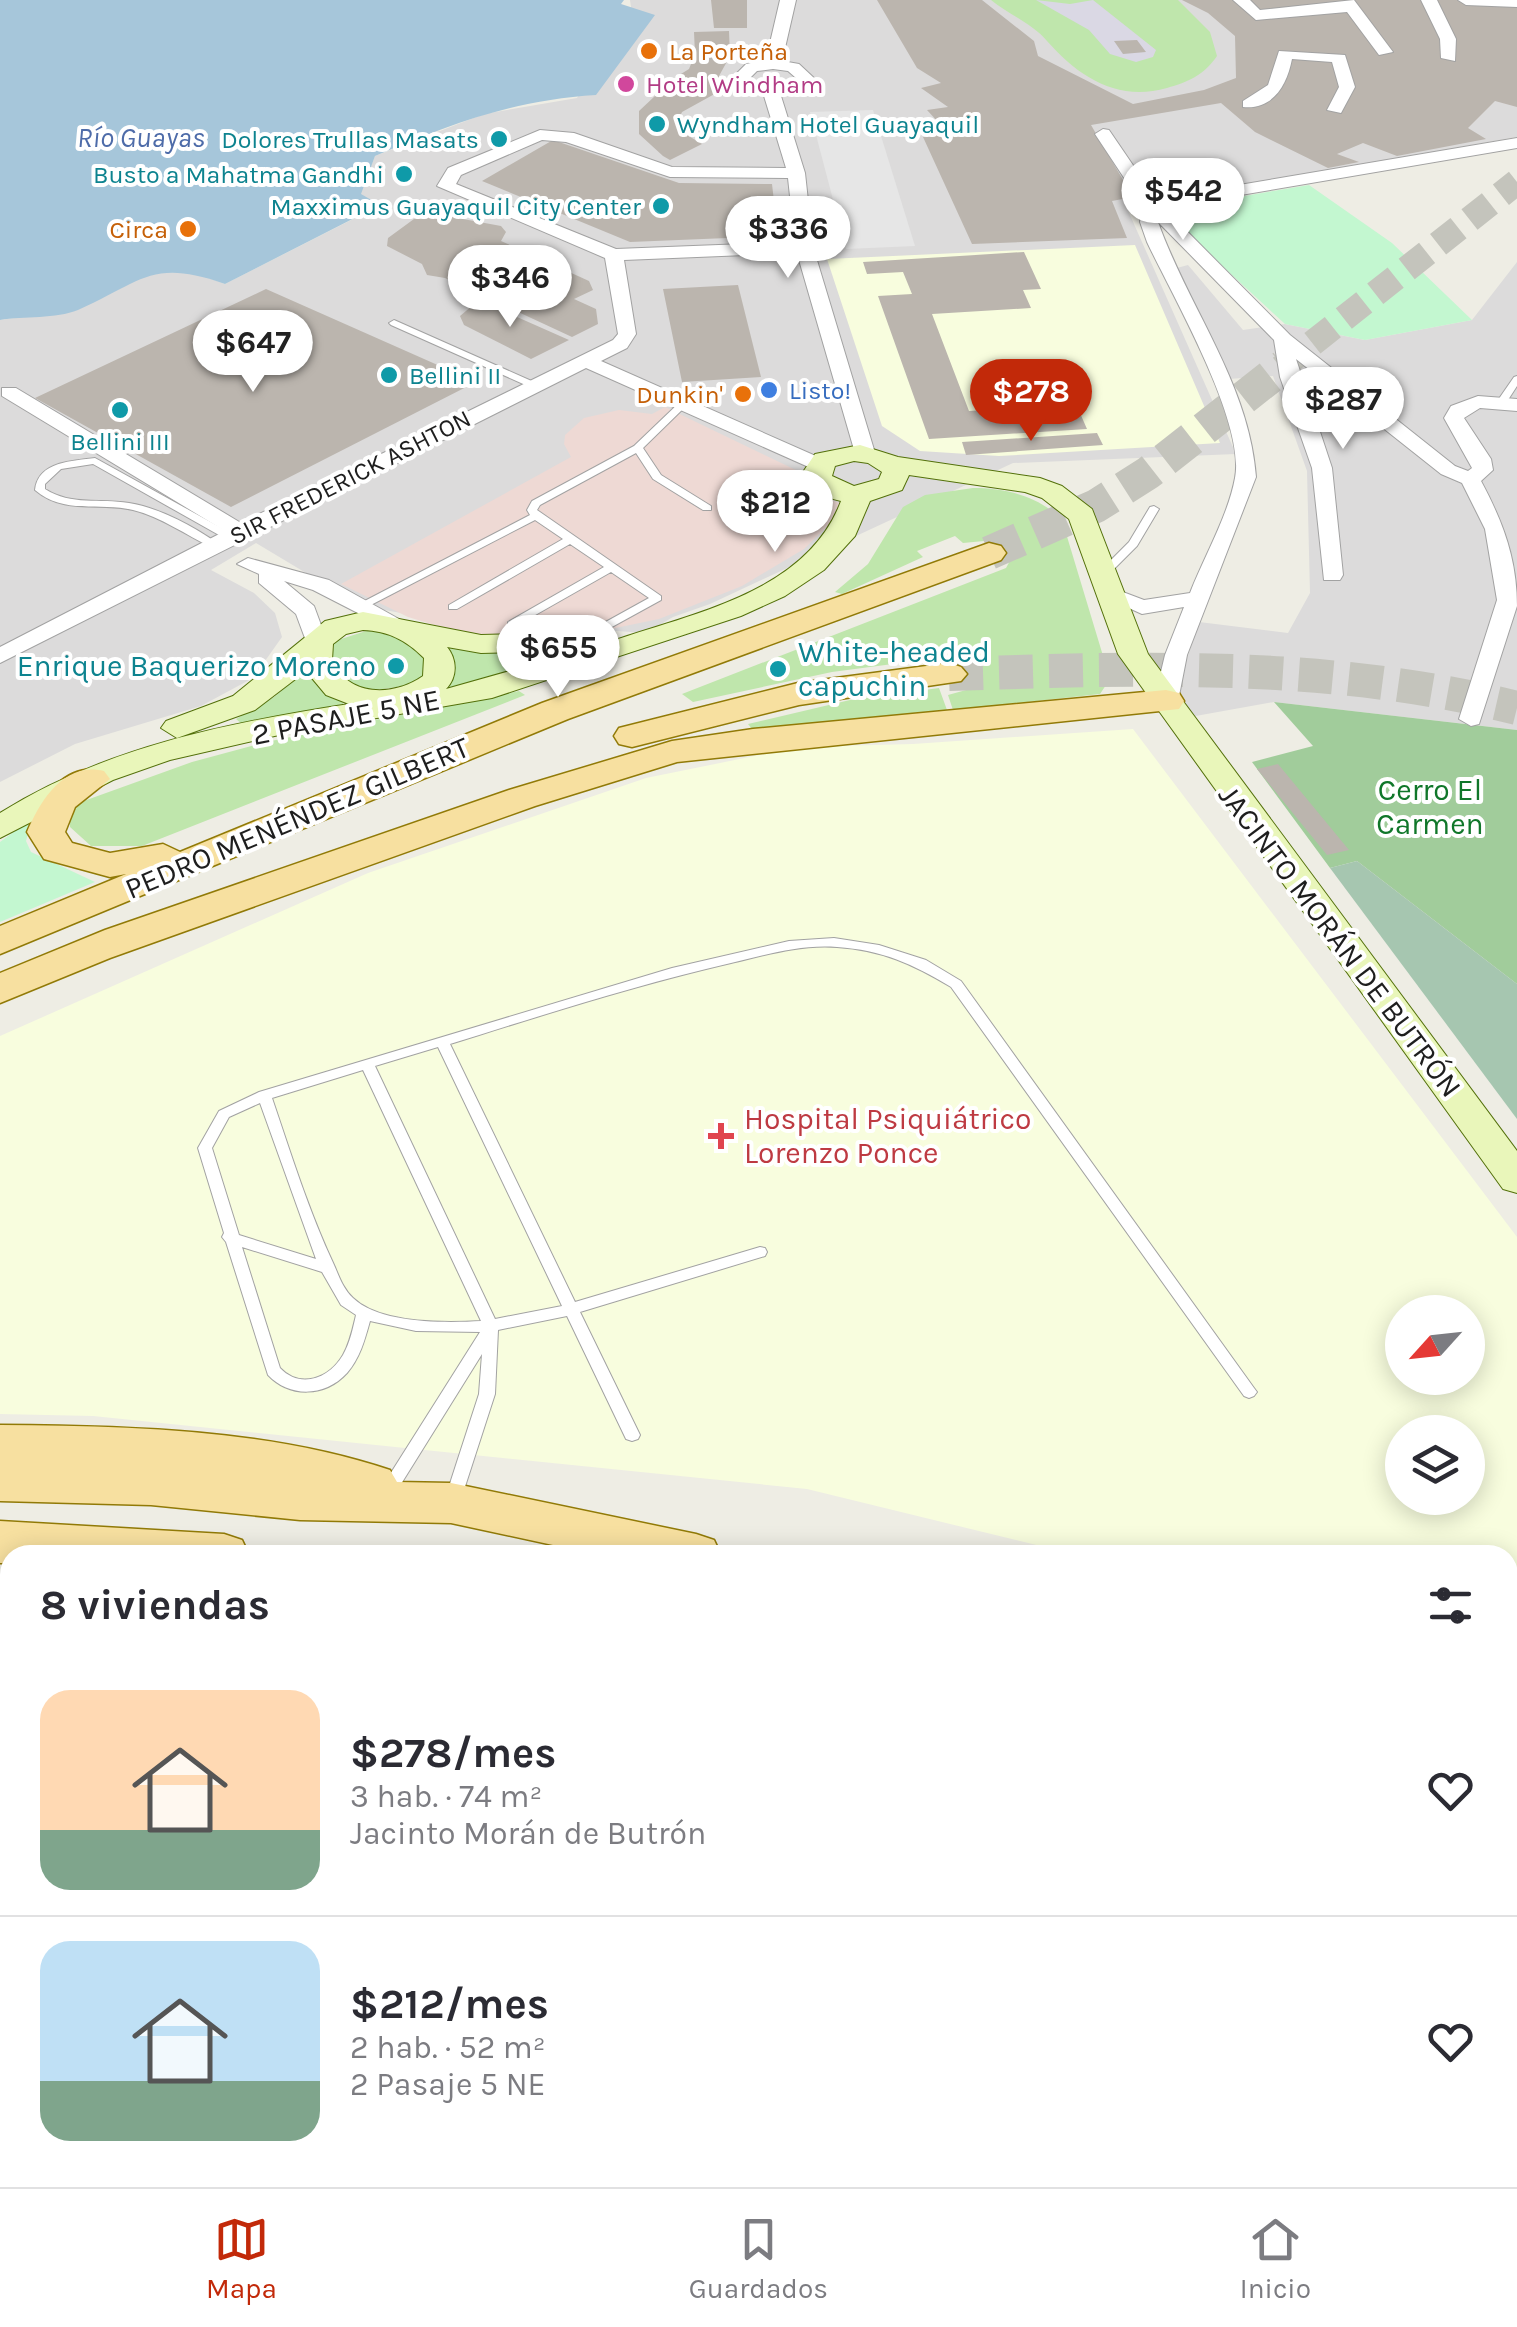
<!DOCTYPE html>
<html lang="es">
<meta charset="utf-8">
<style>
body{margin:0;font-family:Karla,sans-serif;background:#f7f7f7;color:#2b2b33;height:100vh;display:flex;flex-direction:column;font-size:38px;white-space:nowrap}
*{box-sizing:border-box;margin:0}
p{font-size:32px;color:#7c7c81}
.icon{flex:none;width:55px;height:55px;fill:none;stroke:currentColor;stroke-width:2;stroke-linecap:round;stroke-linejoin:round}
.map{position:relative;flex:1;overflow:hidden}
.panel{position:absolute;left:0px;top:1545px;width:1518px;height:642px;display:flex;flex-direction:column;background:#fff;border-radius:30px 30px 0 0;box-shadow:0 5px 25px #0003}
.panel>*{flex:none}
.needle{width:65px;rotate:243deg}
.buttons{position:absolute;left:1385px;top:1295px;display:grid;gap:20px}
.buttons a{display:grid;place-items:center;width:100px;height:100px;border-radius:50%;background:#fff;box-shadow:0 5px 25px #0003;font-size:50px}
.price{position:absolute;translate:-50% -85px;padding:0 22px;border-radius:35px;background:#fff;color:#222;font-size:32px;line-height:65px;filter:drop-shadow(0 2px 5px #0008)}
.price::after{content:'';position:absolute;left:50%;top:60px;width:30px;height:22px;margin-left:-15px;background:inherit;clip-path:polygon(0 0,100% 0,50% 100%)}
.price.selected{background:#c22909;color:#fff}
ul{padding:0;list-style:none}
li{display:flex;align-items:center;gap:30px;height:250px;padding:0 40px}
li+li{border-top:2px solid #e1e1e2}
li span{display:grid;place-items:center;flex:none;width:280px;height:200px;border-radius:30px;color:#555}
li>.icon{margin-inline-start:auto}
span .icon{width:120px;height:120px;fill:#fffc;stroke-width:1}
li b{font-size:42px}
h2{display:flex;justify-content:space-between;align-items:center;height:120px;padding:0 40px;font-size:42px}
.tab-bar{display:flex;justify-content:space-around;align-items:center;height:140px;border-top:2px solid #e1e1e2;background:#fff;font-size:28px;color:#7c7c81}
.tab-bar a{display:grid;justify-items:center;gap:5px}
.tab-bar .selected{color:#c22909}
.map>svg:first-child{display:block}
.residential{fill:#dcdbdb}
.commercial{fill:#eed9d4}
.education{fill:#f8fdde;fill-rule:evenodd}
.grass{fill:#bfe6ac}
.forest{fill:#a1cc9b}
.cemetery{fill:#a6c6b0}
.park{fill:#c3f7d0}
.parking{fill:#e6e6e6}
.plaza{fill:#dad8e4}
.water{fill:#a6c6da}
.building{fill:#bbb5ae}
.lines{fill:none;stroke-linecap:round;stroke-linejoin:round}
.primary-tunnel-far1{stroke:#c4c4bc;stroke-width:26;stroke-dasharray:26 14;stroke-linecap:butt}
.primary-tunnel{stroke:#c4c4bc;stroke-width:34;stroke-dasharray:34 16;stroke-linecap:butt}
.lane-casing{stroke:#a2a2a2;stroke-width:2}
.street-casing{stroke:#a2a2a2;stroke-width:2}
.secondary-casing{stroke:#53700a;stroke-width:2}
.primary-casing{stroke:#917a07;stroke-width:3}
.lane{fill:#fff;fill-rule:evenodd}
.street{fill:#fff;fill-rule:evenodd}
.secondary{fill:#e9f6ba;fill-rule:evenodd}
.primary{fill:#f7e0a0;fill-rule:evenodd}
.food-dot{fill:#e8710a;stroke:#fff;stroke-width:4}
.hotel-dot{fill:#d1479c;stroke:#fff;stroke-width:4}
.culture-dot{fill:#0f9aa8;stroke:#fff;stroke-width:4}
.shop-dot{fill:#3f7fe0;stroke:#fff;stroke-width:4}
.health-dot{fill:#e0444e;stroke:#fff;stroke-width:4}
.labels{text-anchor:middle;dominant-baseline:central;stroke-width:8;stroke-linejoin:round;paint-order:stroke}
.far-food-label{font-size:25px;fill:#c56008;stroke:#fff;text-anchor:end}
.far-hotel-label{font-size:25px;fill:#b23c85;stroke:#fff;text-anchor:start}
.far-culture-label{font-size:25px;fill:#0d838f;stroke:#fff;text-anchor:end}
.far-shop-label{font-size:25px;fill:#366cbe;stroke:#fff;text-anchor:start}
.far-street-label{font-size:25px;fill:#1e1e1e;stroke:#fff}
.far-water-label{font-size:28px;font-style:italic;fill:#4e6ca9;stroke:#fff}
.culture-label{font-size:30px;fill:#0d838f;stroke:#fff;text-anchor:start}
.street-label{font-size:30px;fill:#1e1e1e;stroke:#fff}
.park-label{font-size:30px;fill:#10772a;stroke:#fff}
.health-label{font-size:30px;fill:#be3a42;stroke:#fff;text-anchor:start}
</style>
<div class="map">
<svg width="1517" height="2187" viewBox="0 0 1517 2187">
<rect width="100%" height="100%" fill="#eeede4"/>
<path class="residential" d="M630 0H1517V137L1126 206 1236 454 1013 463 710 604 673 617 646 633 617 631 547 638 361 606 256 543 211 570 254 593 275 613 282 637 253 678 201 706 75 744 0 782V320L78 309 145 274 190 271 225 284 363 214 360 194 375 156 484 114 577 98 631 7Z
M1517 262V730L1274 702 1190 717 1178 686 1199 622 1288 633 1310 593 1307 471 1273 376 1228 379 1173 269 1188 265 1243 330 1285 324 1365 340 1472 320Z"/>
<path class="commercial" d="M665 407 802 473 803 485 815 494 848 506 804 549 742 586 659 619 596 632 471 636 408 617 341 584 571 457 564 444 565 435 584 418 619 410 652 414Z"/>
<path class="education" d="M1135 245 1220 443 999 456 920 451 882 426 827 259Z
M1133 729 1517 1237V1677L1508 1673V1555H1077L807 1489 93 1416 0 1414V1036L368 873 646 778 799 747 913 744ZM1402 1312H1468V1378H1402ZM1402 1432H1468V1498H1402Z"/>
<path class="grass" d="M991 0H1178L1210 32 1217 56C1204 75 1188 82 1167 88 1117 102 1079 77 1047 41 1033 24 1008 14 991 0Z
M973 488C1006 488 1039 496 1062 520L1110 679 1100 694 953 710 948 695 966 690 975 672 958 659 946 657 832 672 693 702 682 694 1006 568 1012 557 1006 547 984 541 963 543 955 536 917 551 923 557 842 594 835 592 868 564 903 507 925 495Z
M369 630C392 635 416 643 430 664L424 679C393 691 344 700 331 659L335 641Z
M447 647 487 652 586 649 587 652 445 690 441 687C458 674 459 665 447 647Z
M302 673 343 699V704L242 724 236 719 274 697Z
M939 688 947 710 752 729 748 724 850 700Z
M519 691 525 695 142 846H91L70 827V814L81 802 192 762 266 742Z"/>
<path class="forest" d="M1274 702 1517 730V984L1357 861 1330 868 1252 762 1313 746Z"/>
<path class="cemetery" d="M1357 861 1517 984V1119L1330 868Z"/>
<path class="park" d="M1309 185 1392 243 1472 320 1365 340 1285 324 1169 217 1203 203Z
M26 823H31L26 841 31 852 95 882 0 922V842Z"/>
<path class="parking" d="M873 110 915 246 846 249 810 112Z"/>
<path class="plaza" d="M1036 0 1070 4 1093 0 1156 50 1153 57 1136 62 1110 54 1089 30Z"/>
<path class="water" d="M0 0H624L621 4 655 15 596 95C514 100 450 124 375 156L361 194 380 205 225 284C151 258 142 282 78 310 56 319 24 316 0 320Z"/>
<path class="building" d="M711 0H747V28H714Z
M877 0H982L1034 41 1038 56 1133 104 1204 90 1236 78 1235 36 1208 13 1182 0H1517V107L1495 101 1468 128 1486 139 1397 156 1363 143 1337 154 1359 162 1328 168 1255 132 1221 103 1091 125 1133 197 1112 201 1127 238 972 244 923 137 948 133 927 110 948 107 921 88 941 83 917 68Z
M729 31 730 56 719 76 720 91 682 112 678 121 682 132 702 144 670 160 663 156 639 134V111L655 96 676 86 668 82 689 69 695 54 694 32Z
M1137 40 1146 52 1123 54 1114 41Z
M553 140 679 183 772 184 778 236 630 242 482 181Z
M436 214 501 226 506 232 501 241 589 281 593 290 574 299 596 309 598 324 572 337 445 278 427 275 422 264 387 246 388 238 414 219Z
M1024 252 1041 289 1023 290 1031 308 932 314 969 411 1076 404 1087 429 929 439 878 296 912 294 903 272 867 274 863 262Z
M738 285 761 377 682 382 663 289Z
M266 289 476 382 231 507 35 398Z
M479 300 569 340 531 359 464 325 460 316Z
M1097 433 1103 445 966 455 962 442Z
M1278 764 1349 850 1327 855 1257 769Z"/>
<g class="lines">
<path class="primary-tunnel-far1" d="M1281 368 1517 182"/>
<path class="primary-tunnel" d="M989 553 1096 506 1148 473 1284 366
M949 674C1141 668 1329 661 1517 708"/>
<g class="lane-casing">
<path id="lane" d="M394 320 536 383 538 385 530 387 391 325 389 323Z
M1517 376V386L1506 403 1498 405 1496 403 1514 377Z
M683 401 686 402V406L643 448 661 475 711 506V510H703L653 479 636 453 540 505 537 510 661 596V600L610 628H602V624L649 598 611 572 516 626H508V622L604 567 570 544 457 609H449V605L563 539 535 520 365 608H357L355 606 530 515 527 510 532 501 634 446 680 402Z
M95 458 234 535 235 537 230 540 226 539 93 464 61 469 45 484V489C72 506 99 498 129 503 160 508 195 527 220 545L219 547H211C186 535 161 517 133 510 99 502 64 515 35 490 38 461 73 461 95 458Z
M1154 506 1159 509 1137 546 1107 576H1099V572L1129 542 1150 507Z
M834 938 879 945 926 960 961 981 1254 1388 1257 1392 1254 1396 1249 1398 1244 1396 951 987C913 964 882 950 837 947 801 944 765 955 731 963 636 985 543 1015 450 1044L575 1302 760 1247 765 1248 767 1252 765 1256 580 1312 640 1435 638 1439 632 1441 626 1439 567 1316 498 1330 495 1394 460 1502 458 1507 452 1509 446 1507 444 1502 479 1394 482 1354 396 1492 390 1493 384 1492 382 1487 480 1332 416 1331 370 1321C365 1339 360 1358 347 1373 325 1397 290 1398 268 1375L226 1242 222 1237 224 1233 198 1148 219 1111 259 1092 672 968 789 941ZM438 1047 562 1306 495 1319 375 1066ZM363 1070 481 1321C446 1323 380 1324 353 1298 343 1289 339 1276 334 1265 309 1212 291 1154 272 1098ZM260 1103 316 1259 239 1235 212 1148 229 1117ZM242 1247 322 1272 341 1305 356 1315C353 1328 350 1343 343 1355 329 1379 300 1389 280 1368Z"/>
</g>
<g class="street-casing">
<path id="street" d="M780 0H796L782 61 799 64 814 78 805 88 781 96 805 173 813 247 875 453 872 457 865 459 855 453 797 253 624 260 636 334 627 348 601 361 827 461V469H813L586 368 0 663V647L225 531 2 396V388H16L241 523 613 340 618 334 605 258 437 186 448 168 540 130 574 133 672 167 786 168 764 96 740 88 731 79 746 64 766 60ZM773 69 788 71 796 78 773 87 749 79 757 71ZM542 140 566 142 670 177 788 178 795 242 616 249 456 184 461 175Z
M1233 0H1250L1260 10 1354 0 1393 52 1379 55 1347 12 1256 20Z
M1421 0H1437L1456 39 1455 61 1441 58 1440 39Z
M1458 0H1517V7L1466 5Z
M1279 51 1345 55 1355 87 1341 113 1327 110 1339 87 1332 62 1292 59C1287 85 1273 110 1243 107V101L1268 85Z
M1103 129 1109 130 1156 199 1517 138V148L1164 208 1290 335 1455 466 1468 471 1472 468 1444 418 1451 406 1478 396 1517 399V411L1480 408 1464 418 1491 459 1493 470 1481 481C1503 522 1517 559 1517 606L1479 724 1471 726 1459 719 1497 600 1485 529 1462 483 1441 474 1296 359 1332 468 1343 575 1340 580H1324L1312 468 1280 377 1274 340 1158 222C1189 309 1249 383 1256 477L1187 655 1178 701 1166 708 1154 701 1165 655 1184 607 1142 614 1096 593 1107 586 1144 600 1190 593C1204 557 1228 516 1235 478 1246 422 1172 295 1147 242L1140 222 1142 205 1095 134Z
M248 558 329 580 408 624 397 631 389 629 313 590 284 581 314 606 328 644 325 649H309L296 614 259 583V574L237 564Z
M1517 2149V2187H1486L1490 2178H1508V2153Z
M148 2178H188L187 2187H147Z
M477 2178H517L513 2187H473Z
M1149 2178H1226L1230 2187H1153Z"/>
</g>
<g class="secondary-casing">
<path id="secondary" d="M860 445 898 457 1040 478 1062 486 1092 509 1148 654 1517 1151V1193L1503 1189 1118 654 1069 519 1042 498 1025 492 909 475 902 490 870 501 855 536 824 570 785 596 741 616 492 698 279 735 170 760 113 780 0 838V813C105 747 227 723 349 704L326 695 306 671 255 710 177 738 161 728 166 721 233 696 325 621 363 612 481 635 594 632 605 635 609 642C692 613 807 593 841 501 825 497 806 491 803 472L815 454ZM854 461 868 463 882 472 879 479 854 486 832 476 835 466ZM363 630C388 631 406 640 424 658L423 676C393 697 348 697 332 660L333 644 346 634ZM447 647 481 653 584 650 446 689C458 677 457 659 447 647Z
M1508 1887 1517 1890V1936L1508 1933Z"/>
</g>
<g class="primary-casing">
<path id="primary" d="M989 543 1001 546 1006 553 1001 560 568 719 0 954V926L126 874 110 877 44 859 27 832C40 801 64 761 104 771L110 779 75 807 65 832 72 843 110 853 163 844 180 852 542 703Z
M949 663 961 667 967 674 961 681 799 705 632 747 619 744 614 736 619 728 798 683Z
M1166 690 1179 693 1184 701 1179 709 677 762 535 806 110 958 0 1003V973L105 930 509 790 672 741 753 729Z
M0 1425C128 1426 268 1429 390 1470L397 1482 451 1483 696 1534 714 1540 721 1555H599L451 1523 300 1520 151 1505 0 1501Z
M0 1521 224 1534 242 1540 249 1555H10V1563H0Z
M1508 1765 1517 1768V1816L1508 1813Z
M1508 1828 1517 1830V1880L1508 1878Z"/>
</g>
<use href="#lane" class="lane"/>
<use href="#street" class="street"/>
<use href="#secondary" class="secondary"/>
<use href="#primary" class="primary"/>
</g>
<g class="food-dot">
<circle cx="649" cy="51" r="10"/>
<circle cx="188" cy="229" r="10"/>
<circle cx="743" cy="394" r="10"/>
</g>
<circle class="hotel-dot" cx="626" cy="84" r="10"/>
<g class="culture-dot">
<circle cx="657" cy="124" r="10"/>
<circle cx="499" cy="139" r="10"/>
<circle cx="404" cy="174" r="10"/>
<circle cx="661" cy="206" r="10"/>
<circle cx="389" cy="375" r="10"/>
<circle cx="120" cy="410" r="10"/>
<circle cx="396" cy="666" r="10"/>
<circle cx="778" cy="669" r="10"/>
</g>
<circle class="shop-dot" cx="769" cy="390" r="10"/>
<path class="health-dot" d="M716 1121h10v10h10v10h-10v10h-10v-10h-10v-10h10z"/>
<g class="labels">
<g class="far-food-label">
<text x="669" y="51" text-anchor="start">La Porteña</text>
<text x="168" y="229">Circa</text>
<text x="723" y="394">Dunkin'</text>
</g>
<g class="far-hotel-label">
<text x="646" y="84">Hotel Windham</text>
</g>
<g class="far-culture-label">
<text x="677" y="124" text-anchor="start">Wyndham Hotel Guayaquil</text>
<text x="479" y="139">Dolores Trullas Masats</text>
<text x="384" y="174">Busto a Mahatma Gandhi</text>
<text x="641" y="206">Maxximus Guayaquil City Center</text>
<text x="409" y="375" text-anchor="start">Bellini II</text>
<text x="120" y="441" text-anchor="middle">Bellini III</text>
</g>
<g class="far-shop-label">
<text x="789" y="390">Listo!</text>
</g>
<g class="far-street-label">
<text transform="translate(350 477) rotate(-27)">SIR FREDERICK ASHTON</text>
</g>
<g class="far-water-label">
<text x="141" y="137">Río Guayas</text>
</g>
<g class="culture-label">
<text x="798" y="652">White-headed<tspan x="798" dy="34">capuchin</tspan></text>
<text x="376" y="666" text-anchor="end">Enrique Baquerizo Moreno</text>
</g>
<g class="street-label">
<text transform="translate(346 717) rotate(-11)">2 PASAJE 5 NE</text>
<text transform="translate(297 818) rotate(-23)">PEDRO MENÉNDEZ GILBERT</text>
<text transform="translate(1340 941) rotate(53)">JACINTO MORÁN DE BUTRÓN</text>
</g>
<g class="park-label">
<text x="1430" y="790">Cerro El<tspan x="1430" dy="34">Carmen</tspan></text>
</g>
<g class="health-label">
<text x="744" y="1119">Hospital Psiquiátrico<tspan x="744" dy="34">Lorenzo Ponce</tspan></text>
</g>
</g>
</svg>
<div class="buttons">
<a><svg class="needle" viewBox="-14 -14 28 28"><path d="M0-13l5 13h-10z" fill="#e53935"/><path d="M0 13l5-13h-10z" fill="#7c7c81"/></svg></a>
<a><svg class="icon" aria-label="layers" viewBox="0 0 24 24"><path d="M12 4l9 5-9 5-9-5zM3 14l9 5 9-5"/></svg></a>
</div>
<b class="price" style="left:1183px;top:243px">$542</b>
<b class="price" style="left:788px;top:281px">$336</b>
<b class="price" style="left:510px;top:330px">$346</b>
<b class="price" style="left:253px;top:395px">$647</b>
<b class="price selected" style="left:1031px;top:444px">$278</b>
<b class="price" style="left:1343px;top:452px">$287</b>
<b class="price" style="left:775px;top:555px">$212</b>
<b class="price" style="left:558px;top:700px">$655</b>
<section class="panel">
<h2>8 viviendas<svg class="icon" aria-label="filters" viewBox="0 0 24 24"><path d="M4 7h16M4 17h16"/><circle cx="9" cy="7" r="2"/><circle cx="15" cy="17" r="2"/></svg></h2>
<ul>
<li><span style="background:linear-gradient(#ffd9b3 70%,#7fa58c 0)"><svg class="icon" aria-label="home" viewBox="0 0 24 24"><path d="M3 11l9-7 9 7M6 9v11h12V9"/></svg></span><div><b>$278/mes</b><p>3 hab. · 74 m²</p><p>Jacinto Morán de Butrón</p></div><svg class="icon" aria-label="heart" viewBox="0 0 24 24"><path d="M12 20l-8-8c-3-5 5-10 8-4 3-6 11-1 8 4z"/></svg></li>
<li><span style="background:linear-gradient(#bfe0f5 70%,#7fa58c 0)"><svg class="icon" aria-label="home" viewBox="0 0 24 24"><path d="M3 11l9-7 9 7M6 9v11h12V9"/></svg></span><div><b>$212/mes</b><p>2 hab. · 52 m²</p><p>2 Pasaje 5 NE</p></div><svg class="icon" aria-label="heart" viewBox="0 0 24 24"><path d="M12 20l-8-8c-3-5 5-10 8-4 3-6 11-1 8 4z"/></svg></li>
</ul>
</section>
</div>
<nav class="tab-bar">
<a class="selected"><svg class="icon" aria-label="map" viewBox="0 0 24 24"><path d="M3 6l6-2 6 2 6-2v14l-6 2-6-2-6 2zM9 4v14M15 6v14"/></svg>Mapa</a>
<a><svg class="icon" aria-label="saved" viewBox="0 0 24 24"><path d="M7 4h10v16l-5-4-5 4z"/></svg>Guardados</a>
<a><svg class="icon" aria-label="home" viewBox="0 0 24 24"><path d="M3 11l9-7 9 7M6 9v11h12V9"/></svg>Inicio</a>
</nav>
